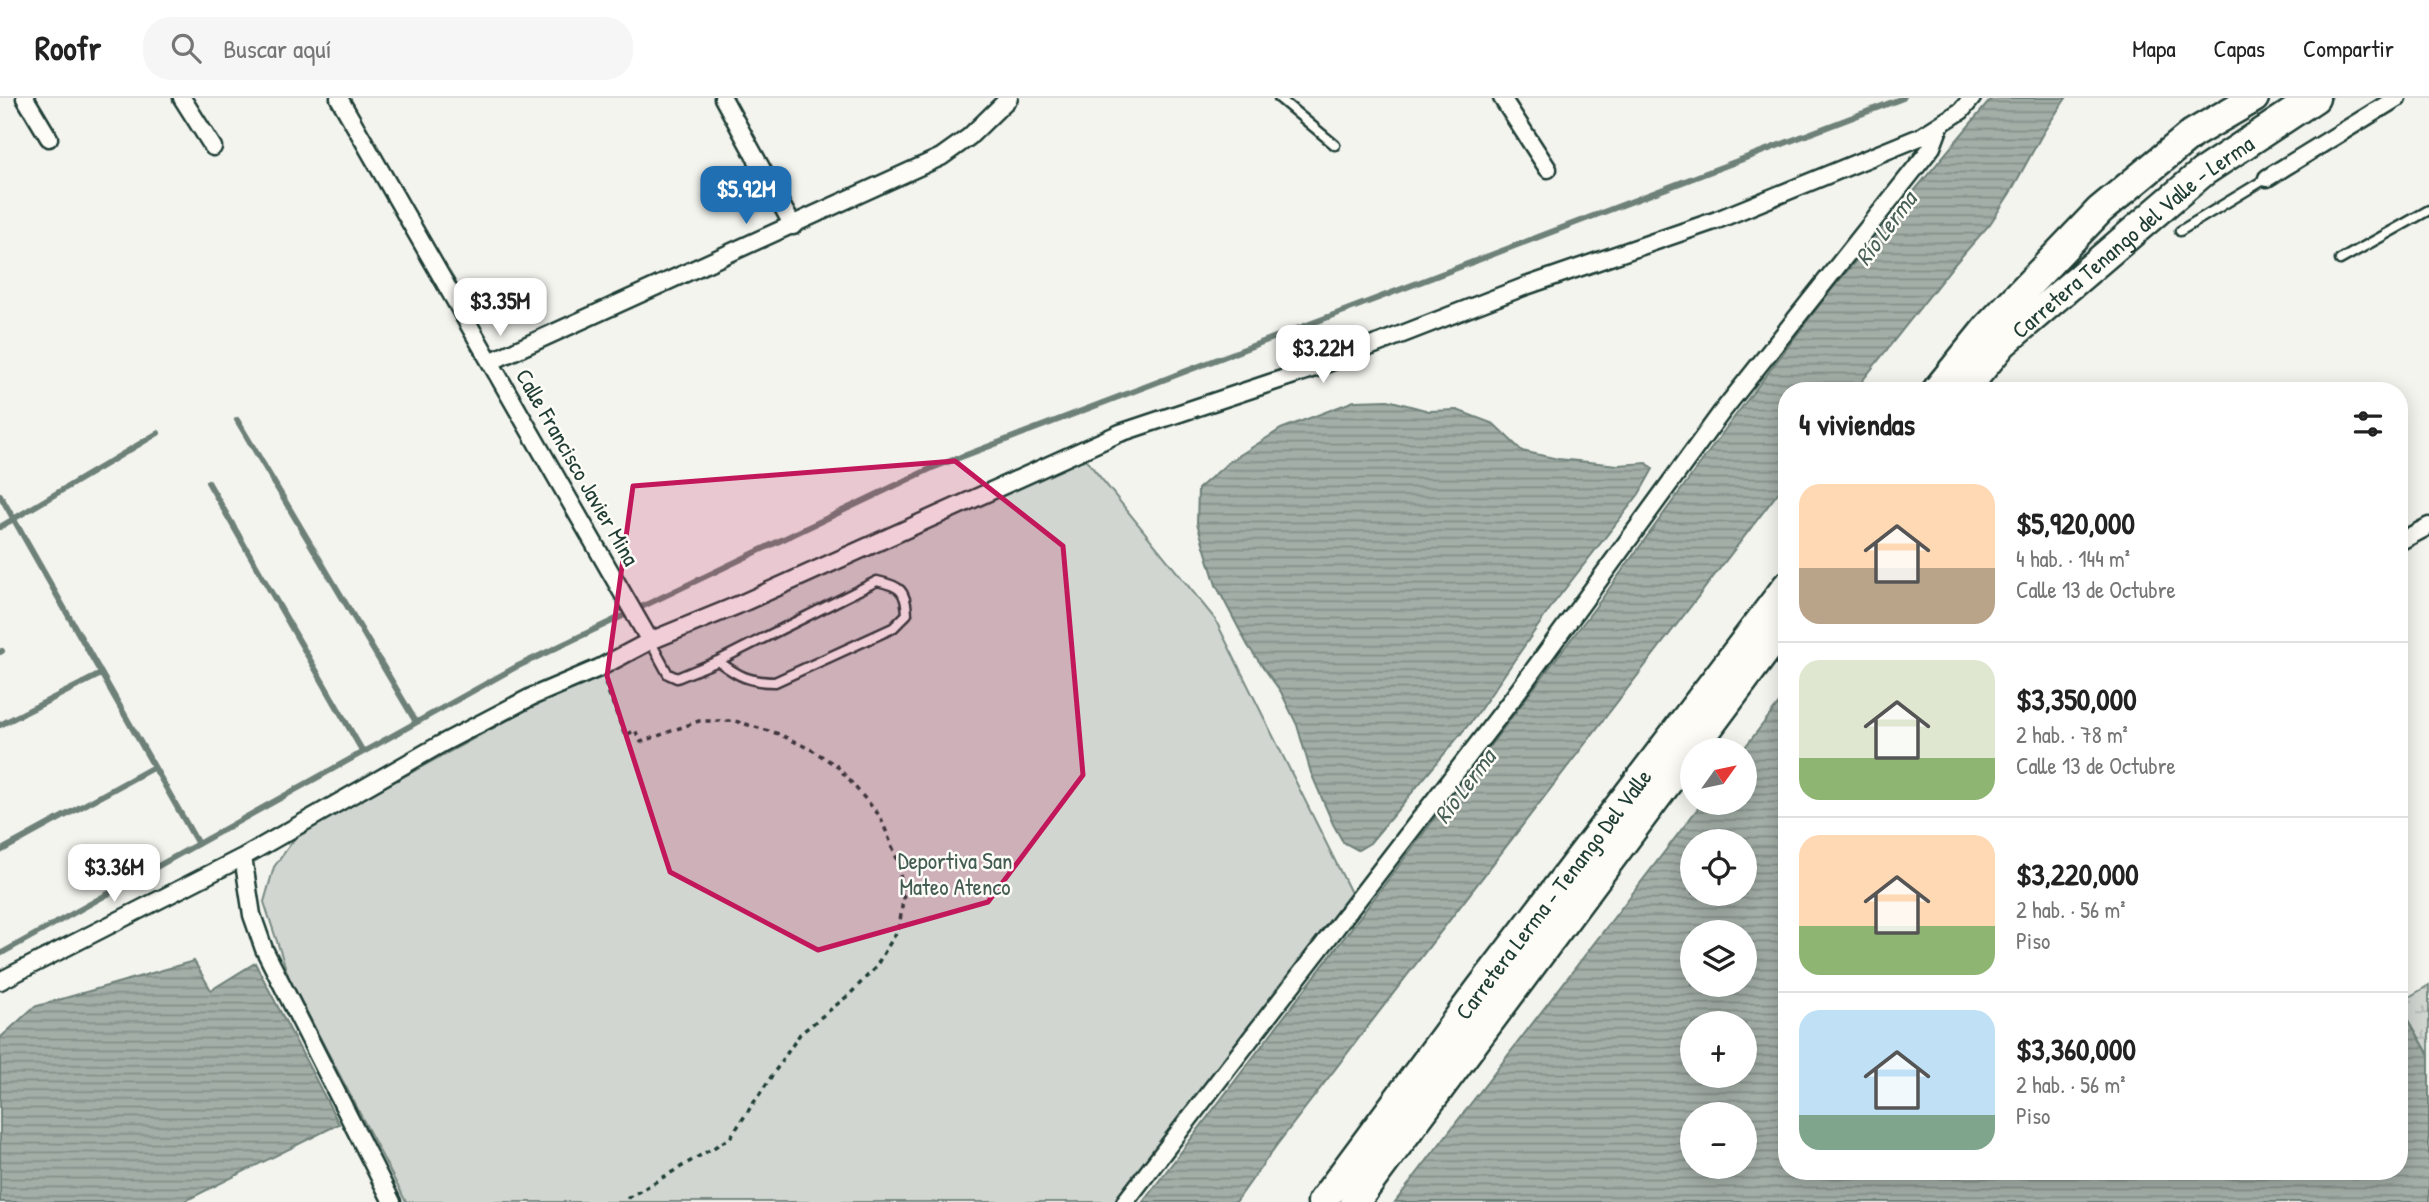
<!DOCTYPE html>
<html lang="es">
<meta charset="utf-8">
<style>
body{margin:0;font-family:"Patrick Hand",sans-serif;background:#f6f6f6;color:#222;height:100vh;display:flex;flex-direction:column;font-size:26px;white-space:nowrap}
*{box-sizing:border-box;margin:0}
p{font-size:23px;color:#767676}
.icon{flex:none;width:38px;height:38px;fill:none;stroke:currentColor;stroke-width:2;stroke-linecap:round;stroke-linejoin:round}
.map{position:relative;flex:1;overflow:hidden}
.details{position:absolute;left:1778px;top:284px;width:630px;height:798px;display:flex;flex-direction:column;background:#fff;border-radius:28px;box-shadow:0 4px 18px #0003}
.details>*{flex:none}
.needle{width:46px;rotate:57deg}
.tools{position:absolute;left:1680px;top:640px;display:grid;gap:14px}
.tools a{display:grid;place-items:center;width:77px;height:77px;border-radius:50%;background:#fff;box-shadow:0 4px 18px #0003;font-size:35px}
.price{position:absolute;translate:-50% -60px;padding:0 16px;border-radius:14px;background:#fff;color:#222;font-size:23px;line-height:46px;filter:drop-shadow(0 2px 4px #0008)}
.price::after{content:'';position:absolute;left:50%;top:42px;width:21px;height:16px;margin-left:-10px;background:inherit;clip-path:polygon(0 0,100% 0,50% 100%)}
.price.on{background:#1f6fb2;color:#fff}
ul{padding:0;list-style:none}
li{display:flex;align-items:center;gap:21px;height:175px;padding:0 21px}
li+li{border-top:2px solid #e0e0e0}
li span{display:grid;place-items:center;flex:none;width:196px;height:140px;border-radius:21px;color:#555}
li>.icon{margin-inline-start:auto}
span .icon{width:84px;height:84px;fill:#fffc;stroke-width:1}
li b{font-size:30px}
h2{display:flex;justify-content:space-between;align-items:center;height:84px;padding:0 21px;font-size:30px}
header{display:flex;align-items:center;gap:42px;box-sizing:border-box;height:98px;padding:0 35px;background:#fff;border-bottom:2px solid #e0e0e0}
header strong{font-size:33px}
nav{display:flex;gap:38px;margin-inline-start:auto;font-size:24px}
.search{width:490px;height:63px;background:#f6f6f6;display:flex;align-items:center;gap:18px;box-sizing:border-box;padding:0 24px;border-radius:28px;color:#767676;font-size:26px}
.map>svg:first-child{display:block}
.wetland{fill:url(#wetland-marsh);stroke:#788a82;stroke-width:2}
.green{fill:#d1d6d1;stroke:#788a82;stroke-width:2}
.water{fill:url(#water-rules);stroke:#6e8179;stroke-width:2;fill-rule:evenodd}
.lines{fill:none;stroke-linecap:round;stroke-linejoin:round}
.stream{stroke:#6e8179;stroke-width:6}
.lane-casing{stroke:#1f3d34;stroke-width:13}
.street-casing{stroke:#1f3d34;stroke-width:21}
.highway-casing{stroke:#1f3d34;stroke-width:33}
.path{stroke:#1f3d34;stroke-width:3.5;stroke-dasharray:5 5;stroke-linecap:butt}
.lane{stroke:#fdfcf7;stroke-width:8}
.street{stroke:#fdfcf7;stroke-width:16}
.highway{stroke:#fdfcf7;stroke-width:28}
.marked{fill:#c2185b;fill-opacity:0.2;stroke:#c2185b;stroke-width:5;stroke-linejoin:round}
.labels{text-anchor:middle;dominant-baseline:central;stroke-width:5;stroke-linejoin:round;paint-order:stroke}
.street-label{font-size:23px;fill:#1f3d34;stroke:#fdfcf7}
.park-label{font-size:23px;fill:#435c53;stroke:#fdfcf7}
.water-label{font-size:24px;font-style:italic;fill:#475f56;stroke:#fdfcf7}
</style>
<header>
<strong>Roofr</strong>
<div class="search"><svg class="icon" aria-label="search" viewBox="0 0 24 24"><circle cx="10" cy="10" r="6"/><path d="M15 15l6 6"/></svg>Buscar aquí</div>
<nav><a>Mapa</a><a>Capas</a><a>Compartir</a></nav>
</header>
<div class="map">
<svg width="2429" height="1104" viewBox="0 0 2429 1104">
<defs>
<pattern id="wetland-marsh" width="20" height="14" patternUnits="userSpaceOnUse" patternTransform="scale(1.75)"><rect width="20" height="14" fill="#d1d6d1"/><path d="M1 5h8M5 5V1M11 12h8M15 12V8" fill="none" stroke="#b3b9b4"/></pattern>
<pattern id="water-rules" width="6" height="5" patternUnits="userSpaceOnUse" patternTransform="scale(1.75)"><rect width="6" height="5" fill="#a3aea7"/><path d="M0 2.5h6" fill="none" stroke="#848f89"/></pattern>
</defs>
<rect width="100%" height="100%" fill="#f4f4ef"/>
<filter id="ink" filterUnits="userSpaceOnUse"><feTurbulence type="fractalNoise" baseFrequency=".0143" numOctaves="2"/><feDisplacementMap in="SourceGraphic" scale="14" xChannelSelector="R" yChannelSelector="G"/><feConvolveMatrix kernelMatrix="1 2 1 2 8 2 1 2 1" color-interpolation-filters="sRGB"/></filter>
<g filter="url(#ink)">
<path class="wetland" d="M2429 887V957L2399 905Z"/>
<path class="green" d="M1083 358 1215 521 1352 797 1117 1104H406L289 880 264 804 274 769 298 736 565 591Z"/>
<path class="water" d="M1992 0H2066L2043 35 2010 95 1990 126 1953 168 1855 292H1787V383L1276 1048 1236 1104H1143L1600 503 1729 326 1827 197Z
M1388 302 1429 313 1457 312 1494 326 1522 353 1558 361 1618 367 1647 365 1653 371 1639 396 1554 505 1475 619 1370 745 1358 752 1343 744 1333 726 1311 675 1297 627 1281 594 1248 548 1216 487 1197 425 1198 391 1229 364 1281 331 1354 303Z
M1787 595V1073H2399V905L2429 957V1104H1395L1702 705H1745V653H1742ZM1692 744H1745V796H1692ZM1692 835H1745V887H1692ZM1692 926H1745V978H1692ZM1692 1017H1745V1069H1692Z
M194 863 211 892 255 865 339 1026 183 1104H0V940L34 909Z"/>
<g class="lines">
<path class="stream" d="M237 322 416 624
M208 384 363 654
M0 397 198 746
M0 429 158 335
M0 554 2 553
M0 627 101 576
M0 753 154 669
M0 856 516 569 932 370 1903 0"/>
<g class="lane-casing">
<path id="lane" d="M1279 0 1335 47
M2180 133 2267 80
M2340 162 2429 112
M877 483C900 488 906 492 907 516L893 530 775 584C749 584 738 578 718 563Z
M650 543 668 576 677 580 718 563"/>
</g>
<g class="street-casing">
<path id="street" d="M25 0 49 40
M182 0 213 49
M339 0 650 543
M723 0 793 128
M1502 0 1548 71
M2267 80 2397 0
M492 263 941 59 969 39 1009 0
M2399 444 2429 428
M0 883 243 759
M392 1104 264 851 252 817 243 759 441 646 531 599 599 570 650 543 738 507 1120 335 1315 270 1526 188 1717 122 1920 39 1961 13 1972 0
M1125 1104 1513 600 1721 315 1932 49 1940 28"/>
</g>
<g class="highway-casing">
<g id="highway">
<path d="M1937 292 1988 229 2100 112 2192 36 2254 0"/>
<path id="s1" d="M1964 292 2003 245 2203 74 2315 0"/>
<path id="s2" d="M1322 1104 1480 891 1787 488"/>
<path d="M1355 1104 1787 524"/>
</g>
</g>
<path class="path" d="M605 585 625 638 635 632 641 644 699 623H735L779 636 812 652 837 668 880 718 896 758 904 795 899 830 875 870 850 896 800 936 730 1040 628 1100V1104"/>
<use href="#lane" class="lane"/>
<use href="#street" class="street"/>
<use href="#highway" class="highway"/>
</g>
</g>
<path class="marked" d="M955 363 1063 448 1083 677 988 804 818 852 670 774 607 578 633 388Z"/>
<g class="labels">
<g class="street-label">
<text stroke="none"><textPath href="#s1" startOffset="229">Carretera Tenango del Valle - Lerma</textPath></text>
<text transform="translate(578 369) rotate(60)">Calle Francisco Javier Mina</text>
<text stroke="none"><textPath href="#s2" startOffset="385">Carretera Lerma - Tenango Del Valle</textPath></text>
</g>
<g class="park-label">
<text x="955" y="762">Deportiva San<tspan x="955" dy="26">Mateo Atenco</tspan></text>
</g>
<g class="water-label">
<text transform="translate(1885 130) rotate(-53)">Río Lerma</text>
<text transform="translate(1464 688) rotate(-53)">Río Lerma</text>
</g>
</g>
</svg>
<div class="tools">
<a><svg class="needle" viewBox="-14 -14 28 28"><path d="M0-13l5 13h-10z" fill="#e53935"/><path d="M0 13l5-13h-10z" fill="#767676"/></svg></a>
<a><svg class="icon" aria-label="locate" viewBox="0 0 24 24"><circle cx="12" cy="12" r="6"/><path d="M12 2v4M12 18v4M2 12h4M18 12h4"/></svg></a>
<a><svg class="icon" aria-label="layers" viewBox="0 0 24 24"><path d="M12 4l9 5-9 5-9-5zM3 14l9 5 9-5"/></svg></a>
<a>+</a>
<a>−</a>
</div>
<b class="price on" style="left:746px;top:128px">$5.92M</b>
<b class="price" style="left:500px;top:240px">$3.35M</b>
<b class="price" style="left:1323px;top:287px">$3.22M</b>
<b class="price" style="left:114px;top:806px">$3.36M</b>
<section class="details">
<h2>4 viviendas<svg class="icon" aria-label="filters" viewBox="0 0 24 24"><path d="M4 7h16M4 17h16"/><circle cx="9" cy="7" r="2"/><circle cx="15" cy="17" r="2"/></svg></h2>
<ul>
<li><span style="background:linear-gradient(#ffd9b3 60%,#b9a48a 0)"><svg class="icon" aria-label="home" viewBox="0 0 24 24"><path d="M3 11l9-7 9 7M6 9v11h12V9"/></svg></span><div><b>$5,920,000</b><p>4 hab. · 144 m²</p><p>Calle 13 de Octubre</p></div></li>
<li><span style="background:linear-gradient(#dfe7d0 70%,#8fb573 0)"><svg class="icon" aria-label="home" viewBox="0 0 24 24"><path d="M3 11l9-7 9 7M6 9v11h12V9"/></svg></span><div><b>$3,350,000</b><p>2 hab. · 78 m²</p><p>Calle 13 de Octubre</p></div></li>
<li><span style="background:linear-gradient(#ffd9b3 65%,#8fb573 0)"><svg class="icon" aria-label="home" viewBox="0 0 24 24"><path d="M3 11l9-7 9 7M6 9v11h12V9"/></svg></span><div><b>$3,220,000</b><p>2 hab. · 56 m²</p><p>Piso</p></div></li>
<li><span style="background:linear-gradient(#bfe0f5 75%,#7fa58c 0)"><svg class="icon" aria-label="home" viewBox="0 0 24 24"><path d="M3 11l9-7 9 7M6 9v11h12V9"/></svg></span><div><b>$3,360,000</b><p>2 hab. · 56 m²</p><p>Piso</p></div></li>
</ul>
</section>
</div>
